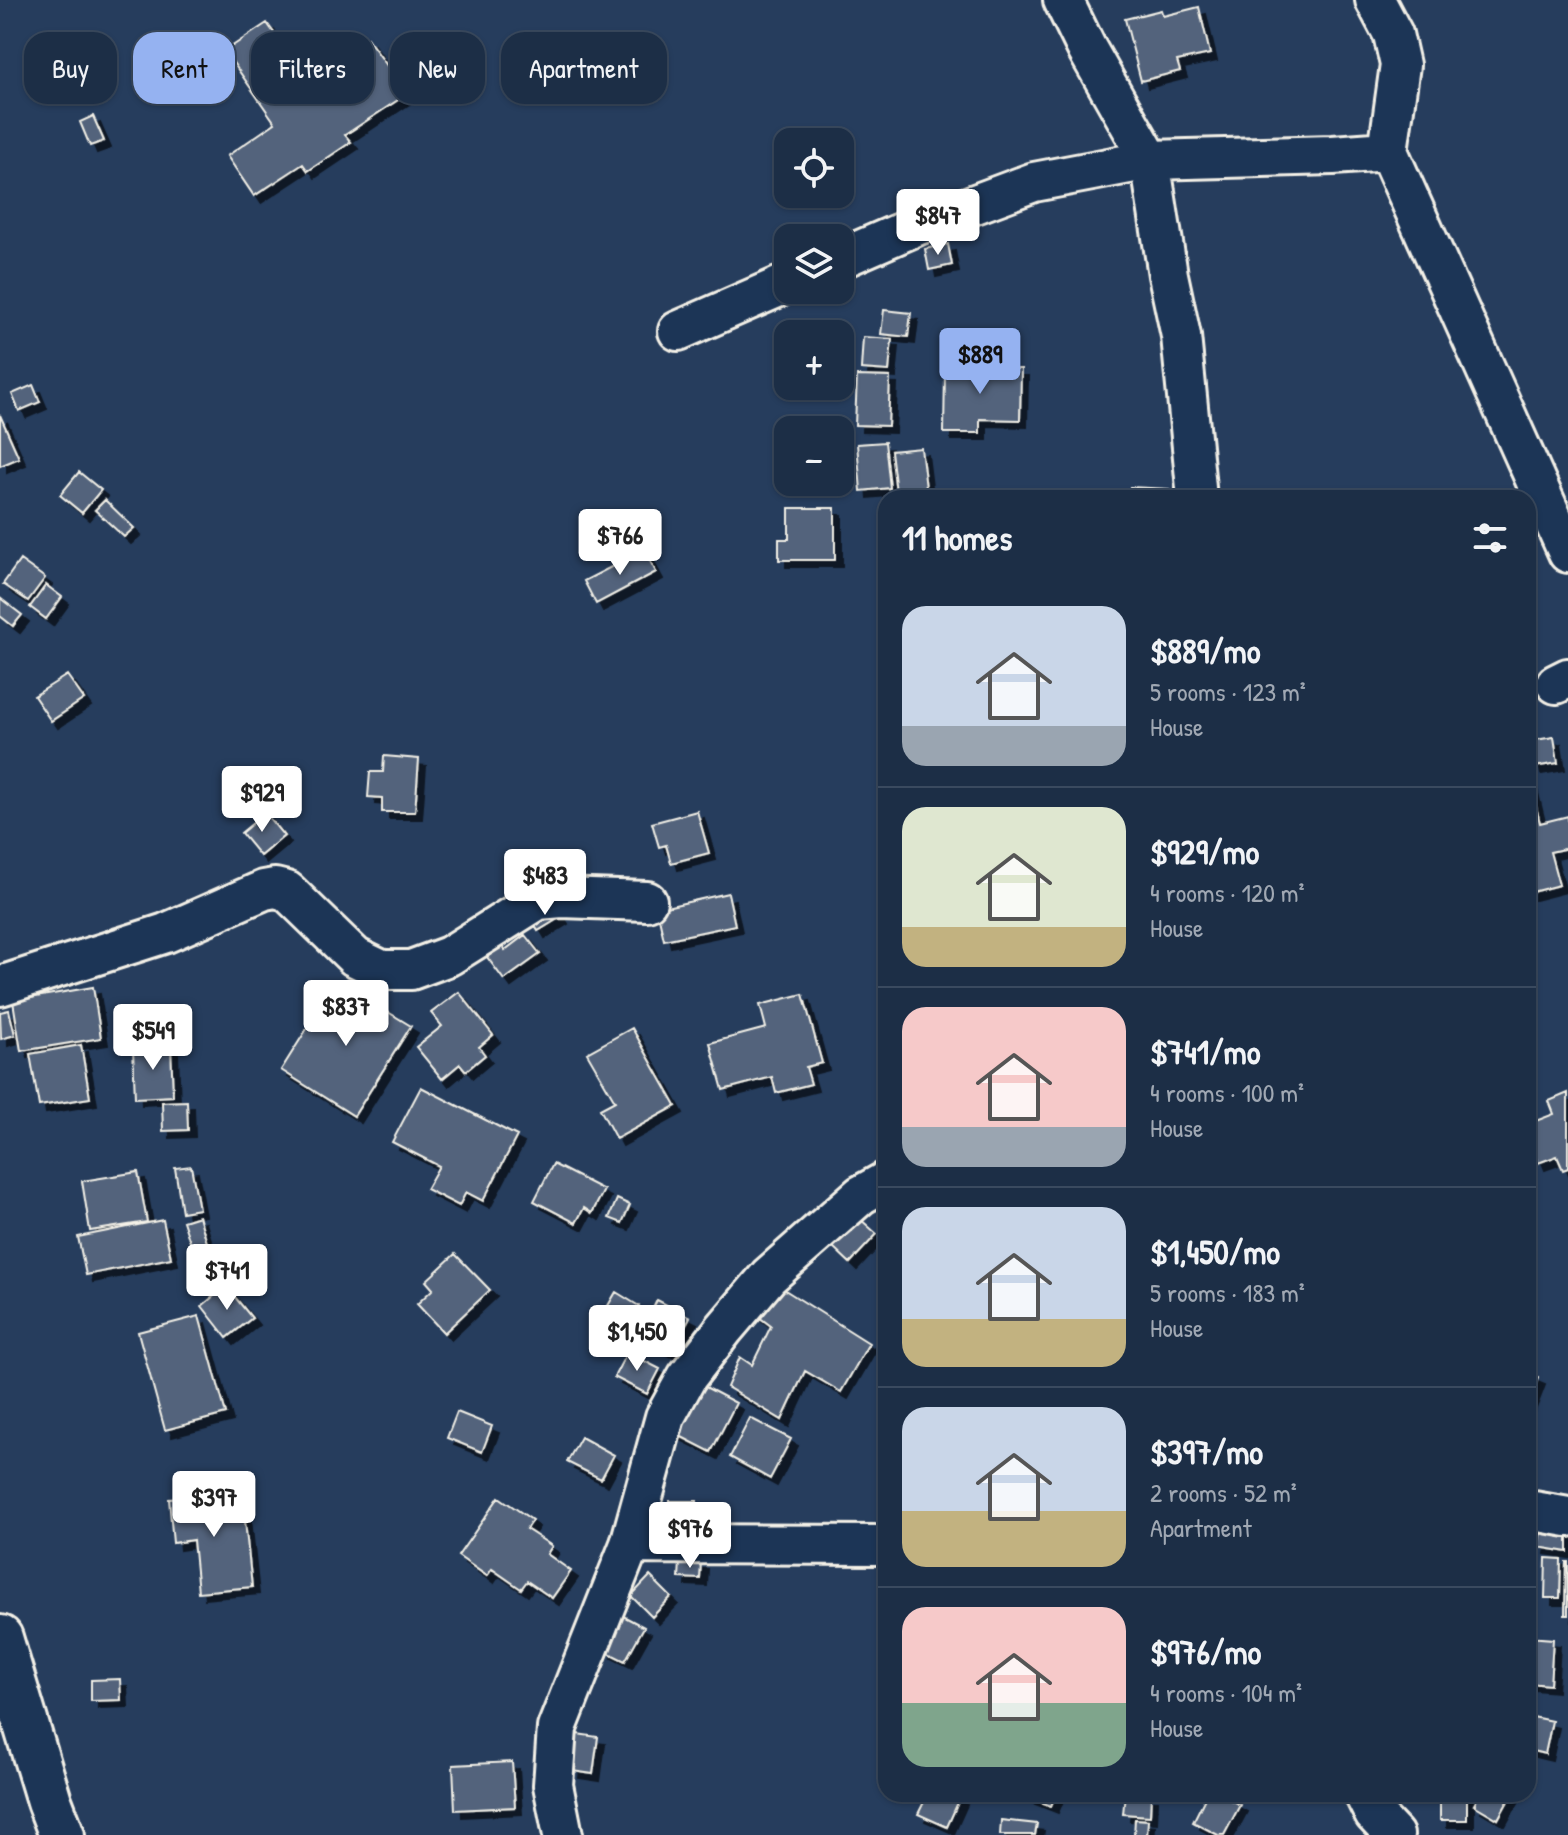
<!DOCTYPE html>
<meta charset="utf-8">
<style>
body{margin:0;font-family:"Patrick Hand",sans-serif;background:#293a51;color:#f1f3f6;height:100vh;display:flex;flex-direction:column;font-size:30px;white-space:nowrap}
*{box-sizing:border-box;margin:0}
p{font-size:26px;color:#a0a8b3}
.icon{flex:none;width:44px;height:44px;fill:none;stroke:currentColor;stroke-width:2;stroke-linecap:round;stroke-linejoin:round}
.map{position:relative;flex:1;overflow:hidden}
.details{position:absolute;left:878px;top:490px;width:658px;height:1312px;display:flex;flex-direction:column;background:#1c2e46;border-radius:24px;box-shadow:0 2px 6px #0004,0 0 0 2px #3a4a5f}
.details>*{flex:none}
.top-card{position:absolute;left:24px;top:32px;width:734px;height:72px;display:flex;gap:16px}
.buttons{position:absolute;left:774px;top:128px;display:grid;gap:16px}
.buttons a{display:grid;place-items:center;width:80px;height:80px;border-radius:16px;background:#1c2e46;box-shadow:0 2px 6px #0004,0 0 0 2px #3a4a5f;font-size:40px}
.price{position:absolute;translate:-50% -68px;padding:0 18px;border-radius:8px;background:#fff;color:#222;font-size:26px;line-height:52px;filter:drop-shadow(0 2px 4px #0008)}
.price::after{content:'';position:absolute;left:50%;top:48px;width:24px;height:18px;margin-left:-12px;background:inherit;clip-path:polygon(0 0,100% 0,50% 100%)}
.price.on{background:#95b2f1;color:#111}
ul{padding:0;list-style:none}
li{display:flex;align-items:center;gap:24px;height:200px;padding:0 24px}
li+li{border-top:2px solid #3a4a5f}
li span{display:grid;place-items:center;flex:none;width:224px;height:160px;border-radius:24px;color:#555}
li>.icon{margin-inline-start:auto}
span .icon{width:96px;height:96px;fill:#fffc;stroke-width:1}
li b{font-size:34px}
h2{display:flex;justify-content:space-between;align-items:center;height:96px;padding:0 24px;font-size:34px}
.chip{padding:0 28px;border-radius:24px;background:#1c2e46;box-shadow:0 2px 6px #0004,0 0 0 2px #3a4a5f;font-size:28px;line-height:72px}
.chip.on{background:#95b2f1;color:#111}
.map>svg:first-child{display:block}
.building{fill:#52647b;stroke:#f4f1e8;stroke-width:2;filter:url(#shadow)}
.lines{fill:none;stroke-linecap:round;stroke-linejoin:round}
.minor-casing{stroke:#f4f1e8;stroke-width:44}
.major-casing{stroke:#f4f1e8;stroke-width:50}
.minor{stroke:#1d3557;stroke-width:38}
.major{stroke:#1d3557;stroke-width:44}
</style>
<div class="map">
<svg width="1568" height="1835" viewBox="0 0 1568 1835">
<defs>
<filter id="shadow"><feDropShadow dx="7" dy="7" stdDeviation="0" flood-color="#0009"/></filter>
</defs>
<rect width="100%" height="100%" fill="#263d5d"/>
<filter id="ink" filterUnits="userSpaceOnUse"><feTurbulence type="fractalNoise" baseFrequency=".0125" numOctaves="2"/><feDisplacementMap in="SourceGraphic" scale="16" xChannelSelector="R" yChannelSelector="G"/><feConvolveMatrix kernelMatrix="1 2 1 2 8 2 1 2 1" color-interpolation-filters="sRGB"/></filter>
<g filter="url(#ink)">
<path class="building" d="M1199 7 1210 54 1177 61 1180 71 1141 81 1125 19 1161 10 1163 16Z
M267 23 318 95 355 70 343 54 367 38 393 74 390 76 404 96 345 135 351 142 308 171 303 164 254 196 227 156 275 123 225 51Z
M93 116 104 141 90 146 80 122Z
M948 244 952 265 929 270 925 249Z
M884 310 911 313 908 337 881 334Z
M863 337 892 339 889 371 861 369Z
M960 358 992 359 991 369H1021L1020 420 980 419V433H944L945 371 960 372Z
M857 376 890 377 888 426 855 425Z
M33 385 40 402 19 411 12 394Z
M0 415 19 458 0 466Z
M885 442 890 488 861 491 857 444Z
M921 448 926 488 896 492 891 451Z
M79 472 101 490 82 513 60 495Z
M1130 487 1169 489 1168 498H1129Z
M105 500 134 528 124 537 95 510Z
M789 508H835V560H779V539H789Z
M644 550 656 572 596 604 584 581Z
M20 560 45 578 28 601 3 584Z
M46 585 62 597 46 619 30 607Z
M0 598 22 615 13 626 0 616Z
M67 675 84 699 51 721 34 696Z
M1554 737 1558 763 1534 767 1529 741Z
M384 756 419 759 415 812H382V798L368 797 370 772H383Z
M1528 774 1540 823 1568 816V848L1550 852 1559 885 1528 893Z
M697 811 709 853 671 863 666 845 659 847 652 823Z
M265 813 284 836 260 856 241 833Z
M728 893 735 925 664 940 657 909Z
M553 903 561 917 538 931 529 916Z
M525 935 540 954 504 980 487 957 502 946 505 950Z
M337 981 411 1026 354 1116 281 1070Z
M93 987 101 1038 21 1051 13 1001Z
M459 992 493 1035 479 1047 485 1055 466 1071 460 1064 442 1079 416 1047 442 1026 431 1013Z
M803 994 822 1063 806 1067 811 1084 776 1093 772 1077 723 1090 710 1043 766 1028 760 1005Z
M9 1010 15 1035 1 1039 0 1012Z
M632 1028 676 1106 616 1139 600 1109 615 1101 587 1053Z
M81 1045 90 1098 39 1106 30 1054Z
M171 1047 173 1096 135 1098 133 1048Z
M421 1087 517 1136 483 1201 466 1192 459 1206 426 1189 439 1166 392 1142Z
M1568 1093V1168L1563 1170 1557 1156 1538 1163 1528 1138V1124L1554 1114 1549 1101Z
M187 1101 188 1130 163 1131 162 1102Z
M553 1164 604 1190 592 1213 584 1208 576 1223 534 1201Z
M191 1166 199 1209 182 1212 175 1168Z
M138 1172 147 1222 90 1231 82 1181Z
M617 1199 630 1205 622 1223 609 1218Z
M199 1216 210 1253 195 1257 183 1221Z
M859 1218 877 1234 850 1263 833 1247Z
M163 1220 171 1258 86 1275 78 1237Z
M455 1254 490 1290 444 1333 417 1304 433 1289 426 1281Z
M777 1285 869 1343 841 1392 805 1371 782 1420 727 1387 740 1357 752 1365 771 1326 751 1311Z
M226 1286 252 1318 227 1338 202 1306Z
M616 1292 639 1306 621 1337 598 1323Z
M657 1300 690 1317 671 1353 639 1337Z
M199 1316 226 1414 165 1430 138 1332Z
M627 1352 660 1369 647 1394 614 1377Z
M1528 1374 1538 1378 1528 1404Z
M694 1381 736 1403 711 1452 668 1430Z
M457 1412 492 1426 482 1452 447 1438Z
M750 1418 791 1439 770 1479 730 1457Z
M581 1437 614 1455 601 1479 567 1462Z
M242 1493 252 1587 198 1592 193 1540 173 1543 169 1499Z
M499 1497 532 1520 526 1529 552 1546 547 1554 571 1571 552 1598 527 1581 521 1589 492 1569 487 1576 458 1556Z
M670 1501H697V1520H670Z
M1542 1526 1568 1531V1552L1538 1547Z
M1546 1558 1561 1559 1560 1598H1545Z
M680 1562H701L700 1579 679 1578Z
M1566 1562H1568V1615H1565Z
M650 1576 671 1597 652 1617 631 1596Z
M623 1616 644 1627 625 1661 605 1651Z
M1528 1637 1553 1639 1550 1685 1528 1683Z
M120 1679 121 1700 91 1701V1680Z
M1528 1716 1552 1721 1545 1754 1528 1750Z
M577 1734 598 1737 593 1774 572 1771Z
M512 1762 515 1807 455 1810 453 1765Z
M928 1794H950L960 1798 947 1827 918 1814Z
M1029 1794H1056L1051 1806 1028 1797Z
M1125 1794H1151L1150 1816 1123 1814Z
M1207 1794H1219L1240 1805 1224 1835H1218L1193 1822Z
M1440 1794H1467V1820H1440Z
M1480 1794H1512L1498 1819 1474 1805Z
M1135 1819 1148 1820 1147 1835H1134Z
M1001 1820 1037 1824 1035 1835H1000Z"/>
<g class="lines">
<g class="minor-casing">
<path id="minor" d="M1063 0 1087 49 1150 160 1168 275 1181 336 1197 498
M1375 0 1393 34 1400 65 1388 151 1568 553
M840 259 916 226 1034 182 1150 160 1333 155 1388 151
M678 331 788 283
M1556 684 1568 678
M0 986 166 933 264 890 275 888 287 891 355 957 382 970H411L449 956 538 900 562 898 647 901
M1528 1510 1568 1517
M630 1544 886 1545
M1364 1794 1374 1814 1394 1835
M563 1835 553 1785 557 1728 630 1544 665 1417 687 1377 724 1329 769 1276 861 1195 886 1181"/>
</g>
<g class="major-casing">
<path id="major" d="M0 1638 49 1801 62 1835"/>
</g>
<use href="#minor" class="minor"/>
<use href="#major" class="major"/>
</g>
</g>
</svg>
<div class="buttons">
<a><svg class="icon" aria-label="locate" viewBox="0 0 24 24"><circle cx="12" cy="12" r="6"/><path d="M12 2v4M12 18v4M2 12h4M18 12h4"/></svg></a>
<a><svg class="icon" aria-label="layers" viewBox="0 0 24 24"><path d="M12 4l9 5-9 5-9-5zM3 14l9 5 9-5"/></svg></a>
<a>+</a>
<a>−</a>
</div>
<b class="price" style="left:938px;top:257px">$847</b>
<b class="price on" style="left:980px;top:396px">$889</b>
<b class="price" style="left:620px;top:577px">$766</b>
<b class="price" style="left:262px;top:834px">$929</b>
<b class="price" style="left:545px;top:917px">$483</b>
<b class="price" style="left:346px;top:1048px">$837</b>
<b class="price" style="left:153px;top:1072px">$549</b>
<b class="price" style="left:227px;top:1312px">$741</b>
<b class="price" style="left:637px;top:1373px">$1,450</b>
<b class="price" style="left:214px;top:1539px">$397</b>
<b class="price" style="left:690px;top:1570px">$976</b>
<div class="top-card">
<a class="chip">Buy</a>
<a class="chip on">Rent</a>
<a class="chip">Filters</a>
<a class="chip">New</a>
<a class="chip">Apartment</a>
</div>
<section class="details">
<h2>11 homes<svg class="icon" aria-label="filters" viewBox="0 0 24 24"><path d="M4 7h16M4 17h16"/><circle cx="9" cy="7" r="2"/><circle cx="15" cy="17" r="2"/></svg></h2>
<ul>
<li><span style="background:linear-gradient(#c9d6e8 75%,#9aa5b1 0)"><svg class="icon" aria-label="home" viewBox="0 0 24 24"><path d="M3 11l9-7 9 7M6 9v11h12V9"/></svg></span><div><b>$889/mo</b><p>5 rooms · 123 m²</p><p>House</p></div></li>
<li><span style="background:linear-gradient(#dfe7d0 75%,#c2b280 0)"><svg class="icon" aria-label="home" viewBox="0 0 24 24"><path d="M3 11l9-7 9 7M6 9v11h12V9"/></svg></span><div><b>$929/mo</b><p>4 rooms · 120 m²</p><p>House</p></div></li>
<li><span style="background:linear-gradient(#f6c9c9 75%,#9aa5b1 0)"><svg class="icon" aria-label="home" viewBox="0 0 24 24"><path d="M3 11l9-7 9 7M6 9v11h12V9"/></svg></span><div><b>$741/mo</b><p>4 rooms · 100 m²</p><p>House</p></div></li>
<li><span style="background:linear-gradient(#c9d6e8 70%,#c2b280 0)"><svg class="icon" aria-label="home" viewBox="0 0 24 24"><path d="M3 11l9-7 9 7M6 9v11h12V9"/></svg></span><div><b>$1,450/mo</b><p>5 rooms · 183 m²</p><p>House</p></div></li>
<li><span style="background:linear-gradient(#c9d6e8 65%,#c2b280 0)"><svg class="icon" aria-label="home" viewBox="0 0 24 24"><path d="M3 11l9-7 9 7M6 9v11h12V9"/></svg></span><div><b>$397/mo</b><p>2 rooms · 52 m²</p><p>Apartment</p></div></li>
<li><span style="background:linear-gradient(#f6c9c9 60%,#7fa58c 0)"><svg class="icon" aria-label="home" viewBox="0 0 24 24"><path d="M3 11l9-7 9 7M6 9v11h12V9"/></svg></span><div><b>$976/mo</b><p>4 rooms · 104 m²</p><p>House</p></div></li>
</ul>
</section>
</div>
